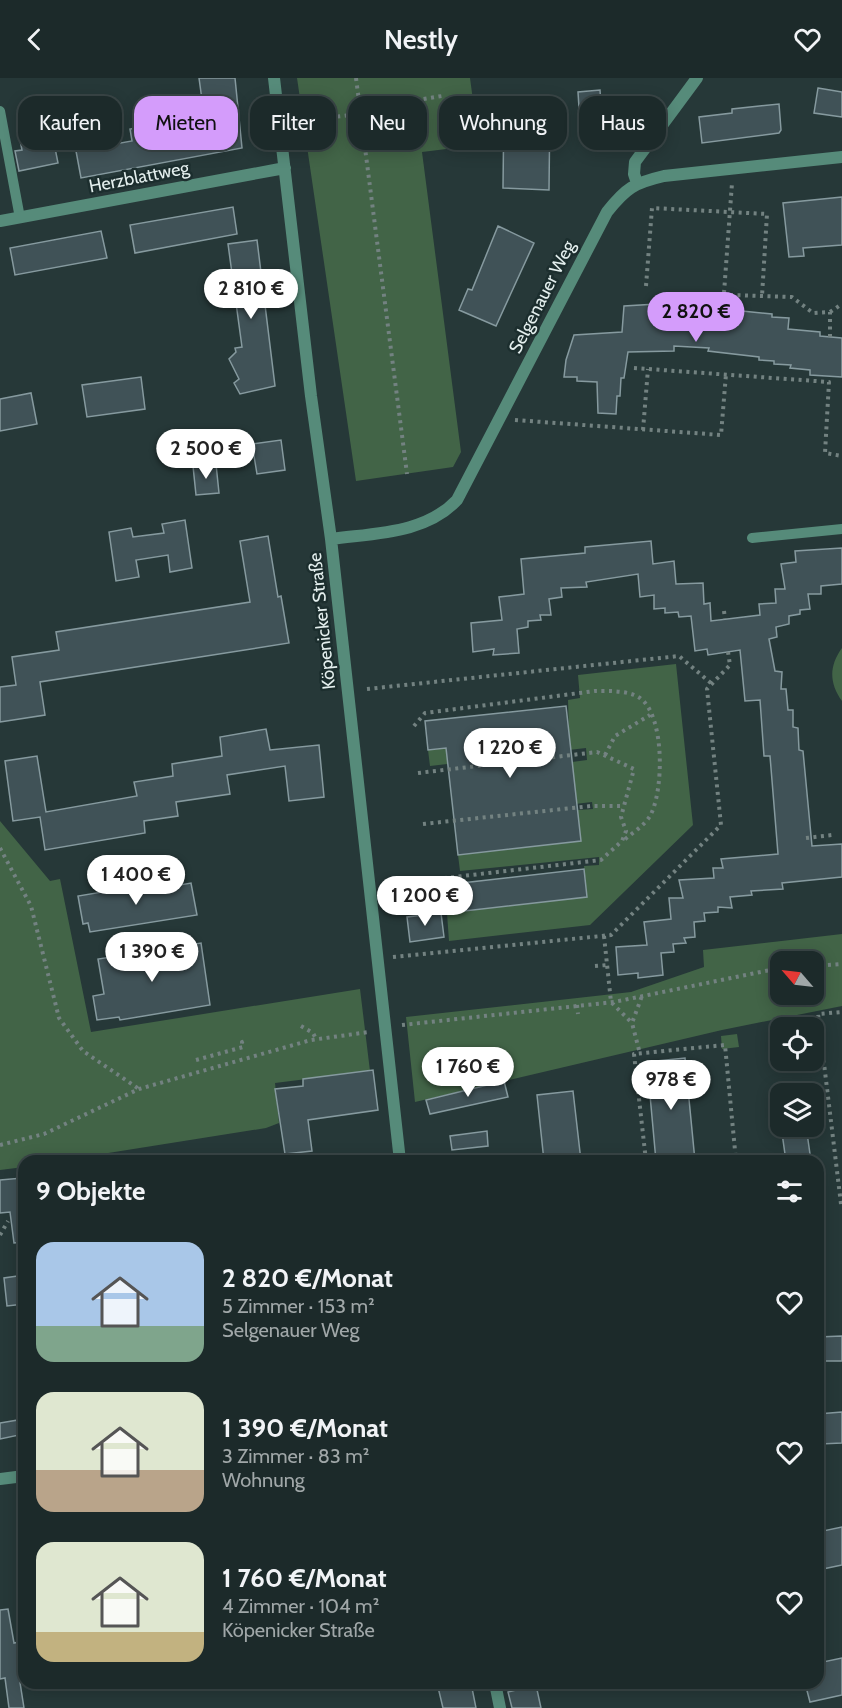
<!DOCTYPE html>
<html lang="de">
<meta charset="utf-8">
<style>
body{margin:0;font-family:Cabin,sans-serif;background:#293636;color:#f1f3f6;height:100vh;display:flex;flex-direction:column;font-size:22px;white-space:nowrap}
*{box-sizing:border-box;margin:0}
p{font-size:20px;color:#a0a7a8}
.icon{flex:none;width:33px;height:33px;fill:none;stroke:currentColor;stroke-width:2;stroke-linecap:round;stroke-linejoin:round}
.map{position:relative;flex:1;overflow:hidden}
.details{position:absolute;left:18px;top:1077px;width:806px;height:534px;display:flex;flex-direction:column;background:#1c2a2a;border-radius:18px;box-shadow:0 3px 15px #0003,0 0 0 2px #3a4647}
.details>*{flex:none}
.hud{position:absolute;left:18px;top:18px;width:807px;height:54px;display:flex;gap:12px}
.needle{width:39px;rotate:298deg}
.buttons{position:absolute;left:770px;top:873px;display:grid;gap:12px}
.buttons a{display:grid;place-items:center;width:54px;height:54px;border-radius:12px;background:#1c2a2a;box-shadow:0 3px 15px #0003,0 0 0 2px #3a4647;font-size:30px}
.price{position:absolute;translate:-50% -51px;padding:0 14px;border-radius:21px;background:#fff;color:#222;font-size:20px;line-height:39px;filter:drop-shadow(0 2px 3px #0008)}
.price::after{content:'';position:absolute;left:50%;top:36px;width:18px;height:14px;margin-left:-9px;background:inherit;clip-path:polygon(0 0,100% 0,50% 100%)}
.price.selected{background:#d49cfb;color:#111}
ul{padding:0;list-style:none}
li{display:flex;align-items:center;gap:18px;height:150px;padding:0 18px}
li span{display:grid;place-items:center;flex:none;width:168px;height:120px;border-radius:18px;color:#555}
li>.icon{margin-inline-start:auto}
span .icon{width:72px;height:72px;fill:#fffc;stroke-width:1}
li b{font-size:26px}
h2{display:flex;justify-content:space-between;align-items:center;height:72px;padding:0 18px;font-size:26px}
.pill{padding:0 21px;border-radius:18px;background:#1c2a2a;box-shadow:0 3px 15px #0003,0 0 0 2px #3a4647;font-size:21px;line-height:54px}
.pill.selected{background:#d49cfb;color:#111}
header{display:flex;justify-content:space-between;align-items:center;height:78px;padding:0 18px;background:#1c2a2a;font-size:27px;font-weight:600}
.map>svg:first-child{display:block}
.green{fill:#426447;fill-rule:evenodd}
.building{fill:#405257;stroke:#869a9f;stroke-width:1.5}
.lines{fill:none;stroke-linecap:round;stroke-linejoin:round}
.path{stroke:#738281;stroke-width:4;stroke-dasharray:3 4.5;stroke-linecap:butt}
.service{stroke:#568b7a;stroke-width:10}
.minor{stroke:#568b7a;stroke-width:12}
.labels{text-anchor:middle;dominant-baseline:central;stroke-width:5;stroke-linejoin:round;paint-order:stroke}
.street-label{font-size:18px;fill:#e4efee;stroke:#1c2e2e}
</style>
<header><svg class="icon" aria-label="back" viewBox="0 0 24 24"><path d="M15 5l-7 7 7 7"/></svg>Nestly<svg class="icon" aria-label="heart" viewBox="0 0 24 24"><path d="M12 20l-8-8c-3-5 5-10 8-4 3-6 11-1 8 4z"/></svg></header>
<div class="map">
<svg width="842" height="1630" viewBox="0 0 842 1630">
<rect width="100%" height="100%" fill="#263838"/>
<path class="green" d="M297 0H470L479 67 422 74 461 374 453 389 356 403Z
M842 570V623C829 605 829 588 842 570Z
M676 586 693 747 590 847 449 863 447 835 587 819 584 788 599 787V779L460 793 458 777 581 763 577 732 593 731 592 724 454 740 452 726 574 712 572 684 587 682 586 670 430 688 428 672 569 656 568 622 580 620 578 597Z
M0 743 50 803 60 801 91 954 360 911 370 993 275 1005 279 1045 266 1050 58 1083H24V1089L0 1092Z
M842 856V928L722 952 415 1024 406 939 631 914 704 889 703 872ZM780 884H813V916H780Z
M737 956 739 969 722 971 721 958Z"/>
<path class="building" d="M199 0H235L242 70 81 100 76 73 132 63 130 51 161 46 165 65 221 55 217 26 203 29Z
M818 10 842 14V39L814 35Z
M600 12 601 28 579 30 578 14Z
M504 24H550L549 112 503 110Z
M779 26 781 52 779 55 702 65 699 39 732 35V31Z
M52 55 58 85 19 93 15 73 22 72 20 62Z
M842 119V167L803 170 804 178 789 179 783 125Z
M233 129 237 156 135 175 130 147Z
M498 148 534 165 496 248 459 232 468 211 472 212Z
M101 153 107 180 15 197 10 170Z
M257 162 275 308 240 316 234 305 239 301 229 281 236 274 235 270 242 269 228 166Z
M657 223 703 225V229L772 236V239L789 240 788 251 820 254V258L842 260V299L810 297V292L790 290 791 287 774 286V283L759 282V279L708 273 709 270 674 268V273L628 274 624 300H621L620 318H617L616 336 598 335 597 304 577 303V299H564L566 282 574 257 622 254 624 228 657 226Z
M141 299 145 331 87 339 82 307Z
M31 315 37 346 0 353V321Z
M281 362 285 392 257 396 252 366Z
M216 386 219 415 196 417 193 388Z
M185 442 192 490 170 494 168 477 136 482 139 499 116 503 109 454 131 450 133 459 164 455 162 446Z
M268 458 278 519 281 518 289 565 40 604 45 637 0 644V609L16 607 12 579 59 572 56 554 250 524 240 463Z
M651 463 653 486 674 483 676 506 703 505 704 526 710 525 711 543 760 537 759 526 776 525 775 511H785L781 486 796 484 795 473 842 470V506L821 508V516H808L810 531 800 532V536L789 538V546L776 549 777 559 769 561 775 593 782 594 781 611H786L788 632H793V649L798 650 799 672 803 673 812 768 842 766V799L782 805 783 811 751 813 752 817 730 819 732 830 718 829V834L704 835 705 843 694 844 695 859 684 860 686 865 673 866 674 874 661 875 663 897 638 900V895L618 897 616 869 647 867 644 844 671 841 669 820H683L679 802 714 800 713 790H723L721 781 778 776 770 678H764L760 622 745 623 740 572 708 577 707 571 695 573 691 538 679 539 678 534 665 535V530L654 531V517L640 519 638 496 586 504 587 509 561 510 562 519 549 521 551 537H540L541 542 528 543V549L517 551 519 575 493 577 494 571 473 574 471 545 502 542 499 519 524 516 521 481 585 475V469Z
M566 628 581 763 458 777 446 670 428 672 425 643Z
M266 651 270 672 319 667 324 719 289 723 285 688 227 697 230 716 176 724 178 738 144 743 145 755 45 772 40 739 13 743 5 683 37 678 46 734 137 718 134 704 173 698 172 686 222 678 220 659Z
M584 791 587 819 447 835 444 807Z
M156 805 157 811 191 805 197 837 90 854 88 845 83 846 78 818Z
M441 835 444 859 410 864 407 839Z
M201 865 210 927 120 942 119 939 97 942 93 918 104 916 98 881Z
M685 980 695 1083H656L647 984Z
M373 992 378 1032 308 1042 312 1073 285 1076 275 1011 303 1008V1001Z
M504 1003 508 1019 430 1036 426 1022Z
M573 1013 581 1083H544L537 1017Z
M781 1048H806L811 1083H786Z
M487 1053 488 1068 452 1072 450 1058Z
M22 1100 24 1164 14 1165 10 1134 0 1135V1102Z
M24 1197V1226L7 1228 4 1200Z
M842 1258V1283H818V1259Z
M842 1334V1365L820 1366 818 1336Z
M24 1341V1356L0 1361V1345Z
M842 1449V1487L818 1492V1454Z
M8 1531 14 1565 24 1563V1597L19 1598 24 1630H9L5 1600 0 1601V1532Z
M842 1580V1617L810 1624 805 1605H818V1585Z
M437 1605H471L476 1630H443Z
M536 1607 541 1630H512L508 1614Z"/>
<g class="lines">
<path class="path" d="M356 0 407 396
M300 43 392 32 399 25 442 18
M646 208 652 130 767 136 762 218
M724 215 732 105
M730 217 792 219 813 235 830 234V259
M830 234 842 226
M634 290 829 304 825 375 842 378
M515 342 721 357 726 296
M643 352 648 291
M724 533 725 541
M367 611 679 578 712 606
M414 648 425 635 595 613C608 613 628 612 640 620 665 638 664 713 650 738 644 748 632 755 623 763
M605 677 615 658 650 637
M418 695 597 674 634 691 621 739 626 753 622 763 601 782 428 802
M423 746 591 728H623
M806 760 832 757
M0 770 31 828 59 940 83 973 139 1011
M604 858 611 924 632 945
M393 879 611 857 721 747 707 611 730 587 728 574
M595 888 607 887
M813 888 842 886
M577 927 578 936
M402 947 614 924 780 890
M301 948 313 955 316 961
M639 972 632 945 642 918
M196 982 243 969 242 964 246 963
M0 1067 44 1056 139 1011 311 962 369 954
M646 1083 634 976 725 967 736 1083
M841 1126 818 936 842 934
M0 1157 8 1143"/>
<path class="service" d="M0 33 20 140
M752 460 842 451"/>
<path class="minor" d="M274 0 311 318 331 461 400 1083
M637 105 634 96 635 84 697 0
M0 143 285 90
M331 461C374 455 425 456 457 422L607 134C626 110 634 105 664 98L842 79
M0 1401 24 1398
M495 1605 500 1630"/>
</g>
<g class="labels">
<g class="street-label">
<text transform="translate(139 99) rotate(-11)">Herzblattweg</text>
<text transform="translate(542 219) rotate(-63)">Selgenauer Weg</text>
<text transform="translate(322 543) rotate(-96)">Köpenicker Straße</text>
</g>
</g>
</svg>
<div class="buttons">
<a><svg class="needle" viewBox="-14 -14 28 28"><path d="M0-13l5 13h-10z" fill="#e53935"/><path d="M0 13l5-13h-10z" fill="#a0a7a8"/></svg></a>
<a><svg class="icon" aria-label="locate" viewBox="0 0 24 24"><circle cx="12" cy="12" r="6"/><path d="M12 2v4M12 18v4M2 12h4M18 12h4"/></svg></a>
<a><svg class="icon" aria-label="layers" viewBox="0 0 24 24"><path d="M12 4l9 5-9 5-9-5zM3 14l9 5 9-5"/></svg></a>
</div>
<b class="price" style="left:251px;top:242px">2 810 €</b>
<b class="price selected" style="left:696px;top:265px">2 820 €</b>
<b class="price" style="left:206px;top:402px">2 500 €</b>
<b class="price" style="left:510px;top:701px">1 220 €</b>
<b class="price" style="left:136px;top:828px">1 400 €</b>
<b class="price" style="left:425px;top:849px">1 200 €</b>
<b class="price" style="left:152px;top:905px">1 390 €</b>
<b class="price" style="left:468px;top:1020px">1 760 €</b>
<b class="price" style="left:671px;top:1033px">978 €</b>
<div class="hud">
<a class="pill">Kaufen</a>
<a class="pill selected">Mieten</a>
<a class="pill">Filter</a>
<a class="pill">Neu</a>
<a class="pill">Wohnung</a>
<a class="pill">Haus</a>
</div>
<section class="details">
<h2>9 Objekte<svg class="icon" aria-label="filters" viewBox="0 0 24 24"><path d="M4 7h16M4 17h16"/><circle cx="9" cy="7" r="2"/><circle cx="15" cy="17" r="2"/></svg></h2>
<ul>
<li><span style="background:linear-gradient(#a9c7e8 70%,#7fa58c 0)"><svg class="icon" aria-label="home" viewBox="0 0 24 24"><path d="M3 11l9-7 9 7M6 9v11h12V9"/></svg></span><div><b>2 820 €/Monat</b><p>5 Zimmer · 153 m²</p><p>Selgenauer Weg</p></div><svg class="icon" aria-label="heart" viewBox="0 0 24 24"><path d="M12 20l-8-8c-3-5 5-10 8-4 3-6 11-1 8 4z"/></svg></li>
<li><span style="background:linear-gradient(#dfe7d0 65%,#b9a48a 0)"><svg class="icon" aria-label="home" viewBox="0 0 24 24"><path d="M3 11l9-7 9 7M6 9v11h12V9"/></svg></span><div><b>1 390 €/Monat</b><p>3 Zimmer · 83 m²</p><p>Wohnung</p></div><svg class="icon" aria-label="heart" viewBox="0 0 24 24"><path d="M12 20l-8-8c-3-5 5-10 8-4 3-6 11-1 8 4z"/></svg></li>
<li><span style="background:linear-gradient(#dfe7d0 75%,#c2b280 0)"><svg class="icon" aria-label="home" viewBox="0 0 24 24"><path d="M3 11l9-7 9 7M6 9v11h12V9"/></svg></span><div><b>1 760 €/Monat</b><p>4 Zimmer · 104 m²</p><p>Köpenicker Straße</p></div><svg class="icon" aria-label="heart" viewBox="0 0 24 24"><path d="M12 20l-8-8c-3-5 5-10 8-4 3-6 11-1 8 4z"/></svg></li>
</ul>
</section>
</div>
